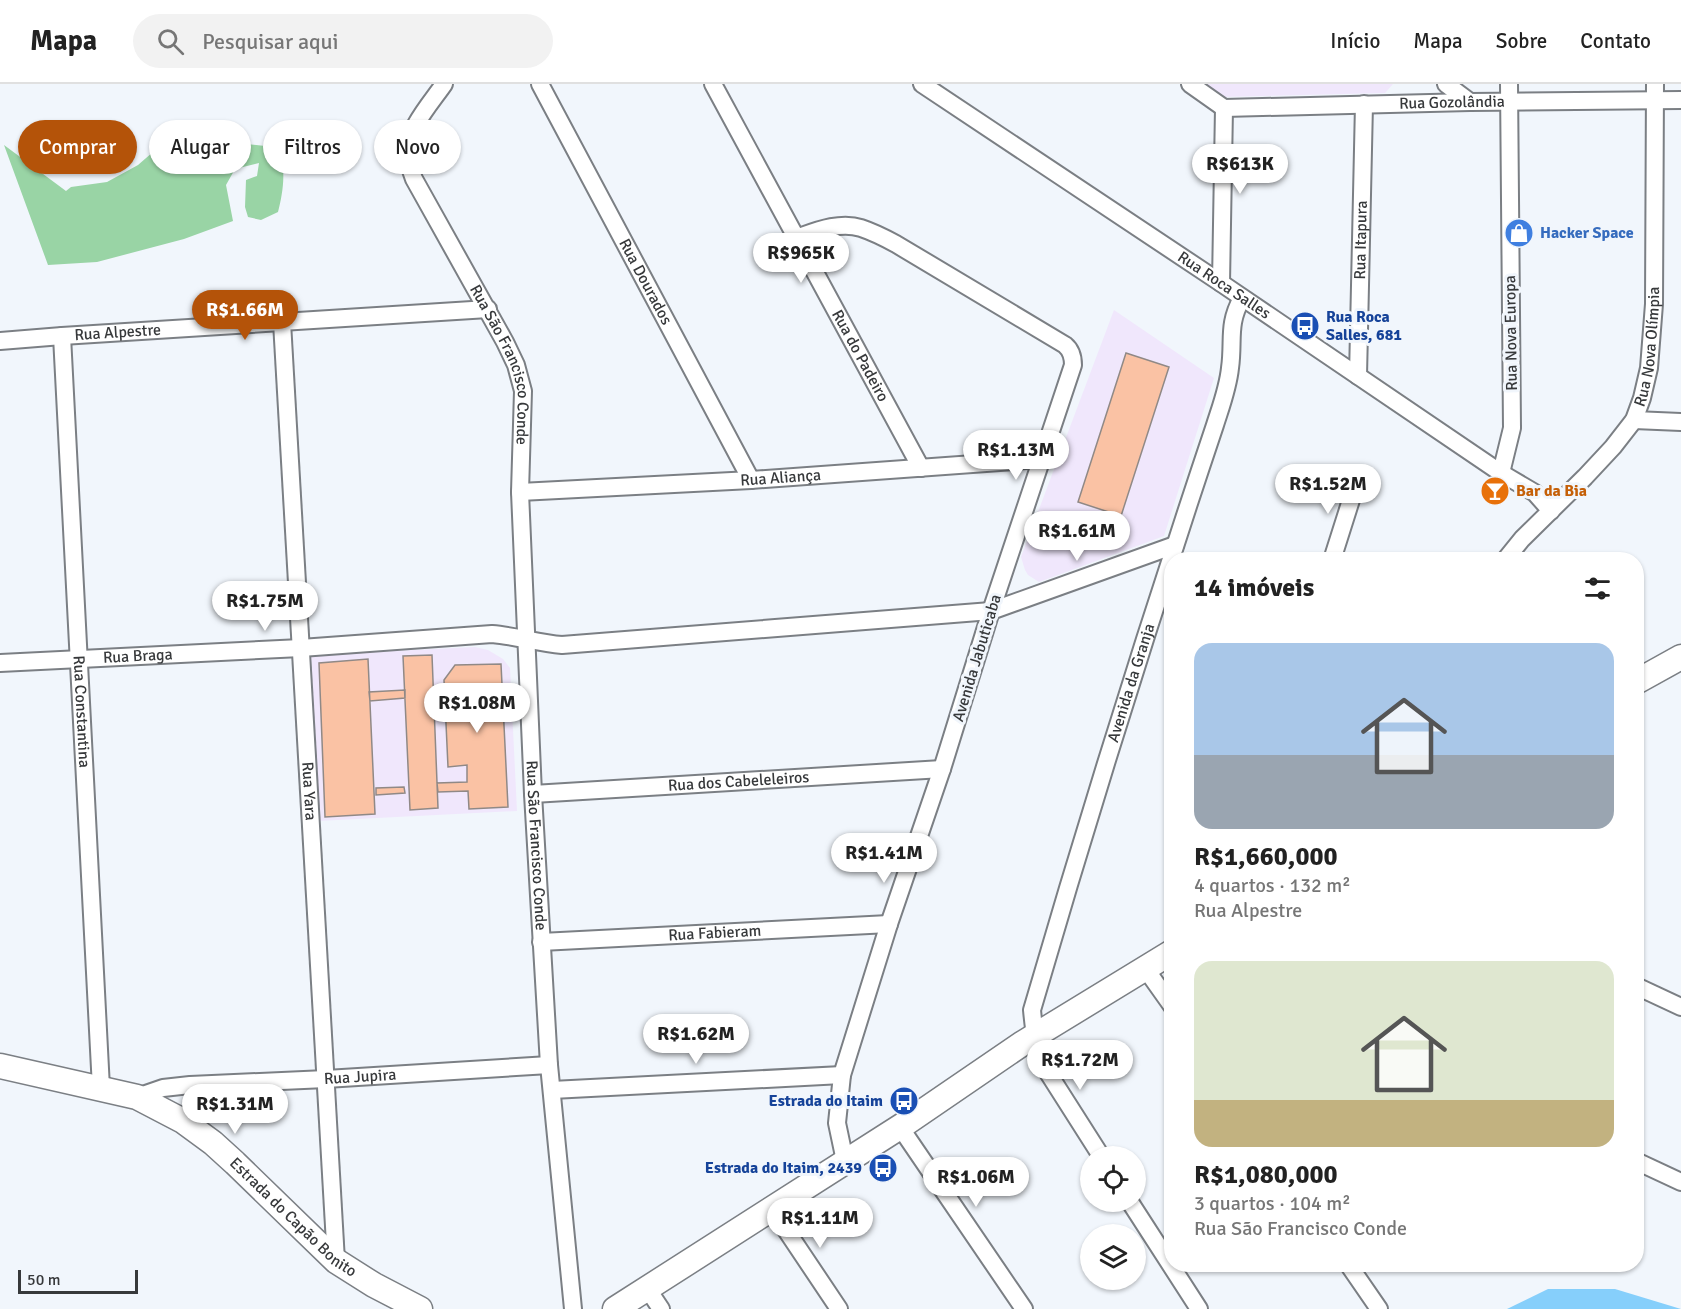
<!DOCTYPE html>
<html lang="pt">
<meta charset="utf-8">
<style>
body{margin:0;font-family:Signika,sans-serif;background:#f2f2f2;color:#222;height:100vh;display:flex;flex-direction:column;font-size:22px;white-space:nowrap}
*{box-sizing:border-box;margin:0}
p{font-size:20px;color:#767676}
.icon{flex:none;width:33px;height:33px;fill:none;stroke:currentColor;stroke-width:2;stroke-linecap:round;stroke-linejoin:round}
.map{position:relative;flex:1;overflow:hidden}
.sheet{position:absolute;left:1164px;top:468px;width:480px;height:720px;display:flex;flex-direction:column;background:#fff;border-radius:24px;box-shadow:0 2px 4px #0004}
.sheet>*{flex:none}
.hud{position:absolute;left:18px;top:36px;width:570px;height:54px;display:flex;gap:12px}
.controls{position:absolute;left:1080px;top:1062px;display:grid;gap:12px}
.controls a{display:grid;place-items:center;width:66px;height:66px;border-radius:50%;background:#fff;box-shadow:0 2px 4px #0004;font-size:30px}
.scale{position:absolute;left:18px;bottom:15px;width:120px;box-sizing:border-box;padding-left:6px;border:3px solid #37393b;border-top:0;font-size:16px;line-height:21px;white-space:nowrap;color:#37393b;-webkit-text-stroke:4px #f1f6fc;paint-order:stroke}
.price{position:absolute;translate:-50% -51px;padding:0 14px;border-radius:21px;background:#fff;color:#222;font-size:20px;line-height:39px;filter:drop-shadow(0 2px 3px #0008)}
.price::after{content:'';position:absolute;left:50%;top:36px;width:18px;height:14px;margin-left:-9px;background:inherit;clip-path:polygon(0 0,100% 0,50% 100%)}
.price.current{background:#b45309;color:#fff}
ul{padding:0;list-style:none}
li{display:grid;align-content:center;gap:12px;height:318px;padding:0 30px}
li span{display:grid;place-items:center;height:186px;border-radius:18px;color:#555}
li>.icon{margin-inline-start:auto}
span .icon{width:108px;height:108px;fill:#fffc;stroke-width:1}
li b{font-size:26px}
h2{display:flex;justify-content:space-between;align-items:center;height:72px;padding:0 30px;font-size:26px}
.chip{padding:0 21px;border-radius:27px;background:#fff;box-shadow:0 2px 4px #0004;font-size:21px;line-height:54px}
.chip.current{background:#b45309;color:#fff}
header{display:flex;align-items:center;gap:36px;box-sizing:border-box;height:84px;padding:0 30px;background:#fff;border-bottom:2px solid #e0e0e0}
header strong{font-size:28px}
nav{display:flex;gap:33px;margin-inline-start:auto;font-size:21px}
.search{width:420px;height:54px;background:#f2f2f2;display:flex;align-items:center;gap:15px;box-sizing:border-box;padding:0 21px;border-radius:33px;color:#767676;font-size:22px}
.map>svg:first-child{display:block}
.education{fill:#f0e7fc}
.green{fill:#99d4a5}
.water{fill:#86cffb}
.building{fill:#fac2a4;stroke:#908986;stroke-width:1.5}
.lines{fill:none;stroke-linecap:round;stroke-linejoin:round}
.street-casing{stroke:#7b7f84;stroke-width:20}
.secondary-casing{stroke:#7b7f84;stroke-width:27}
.street{stroke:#fff;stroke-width:16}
.secondary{stroke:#fff;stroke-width:24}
.labels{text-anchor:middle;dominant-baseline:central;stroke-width:6;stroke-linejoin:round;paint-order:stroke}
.street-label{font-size:16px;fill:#37393b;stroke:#f1f6fc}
.shop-label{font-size:16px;font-weight:bold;fill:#366cbe;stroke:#f1f6fc;text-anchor:start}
.transit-label{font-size:16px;font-weight:bold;fill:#164399;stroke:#f1f6fc;text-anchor:end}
.food-label{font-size:16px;font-weight:bold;fill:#c56008;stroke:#f1f6fc;text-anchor:start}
</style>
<header>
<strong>Mapa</strong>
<div class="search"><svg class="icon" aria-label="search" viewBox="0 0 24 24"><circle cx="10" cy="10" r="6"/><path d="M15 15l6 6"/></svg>Pesquisar aqui</div>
<nav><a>Início</a><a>Mapa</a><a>Sobre</a><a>Contato</a></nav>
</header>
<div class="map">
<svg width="1681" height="1225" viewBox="0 0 1681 1225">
<rect width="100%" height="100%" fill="#f1f6fc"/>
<path class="education" d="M1205 0H1393L1385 9 1221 13Z
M1114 226 1214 294 1164 452 1039 498 1028 491 1025 486 1021 473Z
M475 563 488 566 503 575 510 584 517 727 318 737 311 571Z"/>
<path class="green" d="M227 58 274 63C276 67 280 71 281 75 286 90 282 113 278 128L261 136 248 133 245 123 246 96 257 92 259 79 235 85 226 101 233 137 184 155 97 178 48 181 4 61 66 107 71 103 107 98 138 81 161 61Z"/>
<path class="water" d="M1548 1205H1615L1681 1225H1507Z"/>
<path class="building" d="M1126 269 1169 283 1121 432 1078 418Z
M432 571 438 724 410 726 403 572Z
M368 575 375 730 325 733 319 579Z
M501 580 508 723 469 725 468 707 438 708 437 699 467 698V681L448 683 444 596 455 581Z
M405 606V614L370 617 369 608Z
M404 703 405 709 376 711V704Z"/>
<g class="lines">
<g class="street-casing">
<g id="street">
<path id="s1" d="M444 0C431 19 405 47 408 71 408 79 411 87 414 95L505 258 516 281 523 307 520 408 533 710 549 981 573 1225"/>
<path id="s2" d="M540 0 751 396"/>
<path id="s3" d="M713 0 921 384"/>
<path id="s4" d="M922 0 1221 199 1501 389 1535 409 1551 427"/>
<path d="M1190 0 1224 24"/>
<path d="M1446 0 1470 18"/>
<path id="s5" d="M1224 24 1470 18 1681 16"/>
<path d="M796 154C816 147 840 137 861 144 873 148 885 154 896 160L1065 261C1071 266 1073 272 1073 281L991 527 942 685 889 840 842 991 837 1039 845 1077"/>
<path d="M1221 199 1224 24"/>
<path id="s6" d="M282 238 336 1177"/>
<path id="s7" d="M62 252 101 1004"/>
<path id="s8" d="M0 257 62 252 488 225"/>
<path id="s9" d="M1358 292 1364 20"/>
<path d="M1634 336 1681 338"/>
<path d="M1501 389 1512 344 1509 0"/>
<path id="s10" d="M520 408 751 396 1041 375"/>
<path d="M1332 476 1357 397"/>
<path id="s11" d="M1505 476 1522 455 1585 393 1613 363 1634 336 1642 314 1649 284 1654 220 1655 0"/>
<path id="s12" d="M0 579 301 564 492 550C516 552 538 559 562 561L991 527 1175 461"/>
<path id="s13" d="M533 710 942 685"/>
<path id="s14" d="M541 858 889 840"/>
<path d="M1145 884 1172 922"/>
<path d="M1636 902 1681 923"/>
<path d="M552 1006 842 991"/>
<path id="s15" d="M137 1013 163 1004 190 1001 326 995 549 981"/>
<path d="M900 1043 1024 1225"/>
<path id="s16" d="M1101 1072 1045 984C1036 965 1034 947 1032 926 1089 730 1150 535 1215 341 1221 322 1228 304 1230 284 1234 256 1227 241 1242 214"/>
<path d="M1636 1077 1681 1098"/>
<path d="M1130 1118 1199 1225"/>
<path d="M772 1125 839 1225"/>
<path d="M1348 1180 1379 1225"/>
<path d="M647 1204 661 1225"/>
</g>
</g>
<g class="secondary-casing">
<g id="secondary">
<path d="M1636 598 1681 573"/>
<path id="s17" d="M0 982 137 1013 183 1037 213 1059 235 1079 336 1177 374 1201 420 1225"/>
<path d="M615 1225 903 1041 1023 959 1172 868"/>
</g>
</g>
<use href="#street" class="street"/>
<use href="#secondary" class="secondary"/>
</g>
<defs>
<g id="shop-disc" transform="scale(1.5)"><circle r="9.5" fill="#3f7fe0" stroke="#f1f6fc"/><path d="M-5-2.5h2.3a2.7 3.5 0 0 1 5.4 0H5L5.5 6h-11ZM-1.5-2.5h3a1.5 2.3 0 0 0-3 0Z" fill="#fff"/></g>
<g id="bus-disc" transform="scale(1.5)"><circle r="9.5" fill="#1a4fb4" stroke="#f1f6fc"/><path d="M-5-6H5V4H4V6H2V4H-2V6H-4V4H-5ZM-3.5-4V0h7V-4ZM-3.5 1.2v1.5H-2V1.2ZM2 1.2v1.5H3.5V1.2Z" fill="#fff"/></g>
<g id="bar-disc" transform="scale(1.5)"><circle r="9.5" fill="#e8710a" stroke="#f1f6fc"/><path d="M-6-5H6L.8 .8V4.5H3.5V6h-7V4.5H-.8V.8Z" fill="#fff"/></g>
</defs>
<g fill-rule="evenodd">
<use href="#shop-disc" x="1519" y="149"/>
<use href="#bus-disc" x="1305" y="242"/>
<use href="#bar-disc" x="1495" y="407"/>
<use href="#bus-disc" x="904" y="1017"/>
<use href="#bus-disc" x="883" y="1084"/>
</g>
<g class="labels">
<g class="street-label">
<text stroke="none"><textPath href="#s5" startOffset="228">Rua Gozolândia</textPath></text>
<text stroke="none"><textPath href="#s9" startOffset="136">Rua Itapura</textPath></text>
<text stroke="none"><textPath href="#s2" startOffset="224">Rua Dourados</textPath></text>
<text stroke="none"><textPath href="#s4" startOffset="363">Rua Roca Salles</textPath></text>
<text stroke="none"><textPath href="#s8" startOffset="118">Rua Alpestre</textPath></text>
<text transform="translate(1511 249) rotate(-91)">Rua Nova Europa</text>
<text stroke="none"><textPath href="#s11" startOffset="266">Rua Nova Olímpia</textPath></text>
<text stroke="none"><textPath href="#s3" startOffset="309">Rua do Padeiro</textPath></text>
<text stroke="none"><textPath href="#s1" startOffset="314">Rua São Francisco Conde</textPath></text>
<text stroke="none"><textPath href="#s10" startOffset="261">Rua Aliança</textPath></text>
<text stroke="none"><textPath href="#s12" startOffset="138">Rua Braga</textPath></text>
<text transform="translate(977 574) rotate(-73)">Avenida Jabuticaba</text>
<text stroke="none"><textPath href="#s16" startOffset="506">Avenida da Granja</textPath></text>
<text stroke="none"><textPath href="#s7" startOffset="376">Rua Constantina</textPath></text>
<text stroke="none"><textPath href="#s13" startOffset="206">Rua dos Cabeleleiros</textPath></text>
<text stroke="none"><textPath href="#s6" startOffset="470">Rua Yara</textPath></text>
<text stroke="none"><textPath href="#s1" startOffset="800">Rua São Francisco Conde</textPath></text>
<text stroke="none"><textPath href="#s14" startOffset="174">Rua Fabieram</textPath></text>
<text stroke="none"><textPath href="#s15" startOffset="225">Rua Jupira</textPath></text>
<text stroke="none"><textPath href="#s17" startOffset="339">Estrada do Capão Bonito</textPath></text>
</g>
<g class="shop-label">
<text x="1540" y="149">Hacker Space</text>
</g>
<g class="transit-label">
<text x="1326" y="233" text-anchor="start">Rua Roca<tspan x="1326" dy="18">Salles, 681</tspan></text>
<text x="883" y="1017">Estrada do Itaim</text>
<text x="862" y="1084">Estrada do Itaim, 2439</text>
</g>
<g class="food-label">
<text x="1516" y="407">Bar da Bia</text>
</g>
</g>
</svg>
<div class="controls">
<a><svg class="icon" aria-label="locate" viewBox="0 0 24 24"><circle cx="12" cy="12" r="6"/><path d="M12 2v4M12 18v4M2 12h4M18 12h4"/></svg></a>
<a><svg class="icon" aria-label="layers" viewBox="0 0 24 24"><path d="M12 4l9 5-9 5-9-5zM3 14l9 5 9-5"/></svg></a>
</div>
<div class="scale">50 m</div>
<b class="price" style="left:1240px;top:111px">R$613K</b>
<b class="price" style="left:801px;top:200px">R$965K</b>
<b class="price current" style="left:245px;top:257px">R$1.66M</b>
<b class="price" style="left:1016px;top:397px">R$1.13M</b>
<b class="price" style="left:1328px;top:431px">R$1.52M</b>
<b class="price" style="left:1077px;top:478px">R$1.61M</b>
<b class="price" style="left:265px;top:548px">R$1.75M</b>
<b class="price" style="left:477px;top:650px">R$1.08M</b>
<b class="price" style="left:884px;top:800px">R$1.41M</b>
<b class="price" style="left:696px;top:981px">R$1.62M</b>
<b class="price" style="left:1080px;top:1007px">R$1.72M</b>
<b class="price" style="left:235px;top:1051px">R$1.31M</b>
<b class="price" style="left:976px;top:1124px">R$1.06M</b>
<b class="price" style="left:820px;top:1165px">R$1.11M</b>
<div class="hud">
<a class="chip current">Comprar</a>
<a class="chip">Alugar</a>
<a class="chip">Filtros</a>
<a class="chip">Novo</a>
</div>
<section class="sheet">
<h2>14 imóveis<svg class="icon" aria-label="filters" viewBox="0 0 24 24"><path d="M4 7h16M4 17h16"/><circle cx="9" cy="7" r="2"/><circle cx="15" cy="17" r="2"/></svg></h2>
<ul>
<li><span style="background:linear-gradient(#a9c7e8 60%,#9aa5b1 0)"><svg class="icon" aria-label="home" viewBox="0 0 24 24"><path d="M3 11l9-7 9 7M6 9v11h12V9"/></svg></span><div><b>R$1,660,000</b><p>4 quartos · 132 m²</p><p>Rua Alpestre</p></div></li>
<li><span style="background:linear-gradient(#dfe7d0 75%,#c2b280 0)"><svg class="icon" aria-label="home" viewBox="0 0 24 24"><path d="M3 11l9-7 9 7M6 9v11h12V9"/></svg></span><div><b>R$1,080,000</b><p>3 quartos · 104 m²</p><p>Rua São Francisco Conde</p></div></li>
</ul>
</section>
</div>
